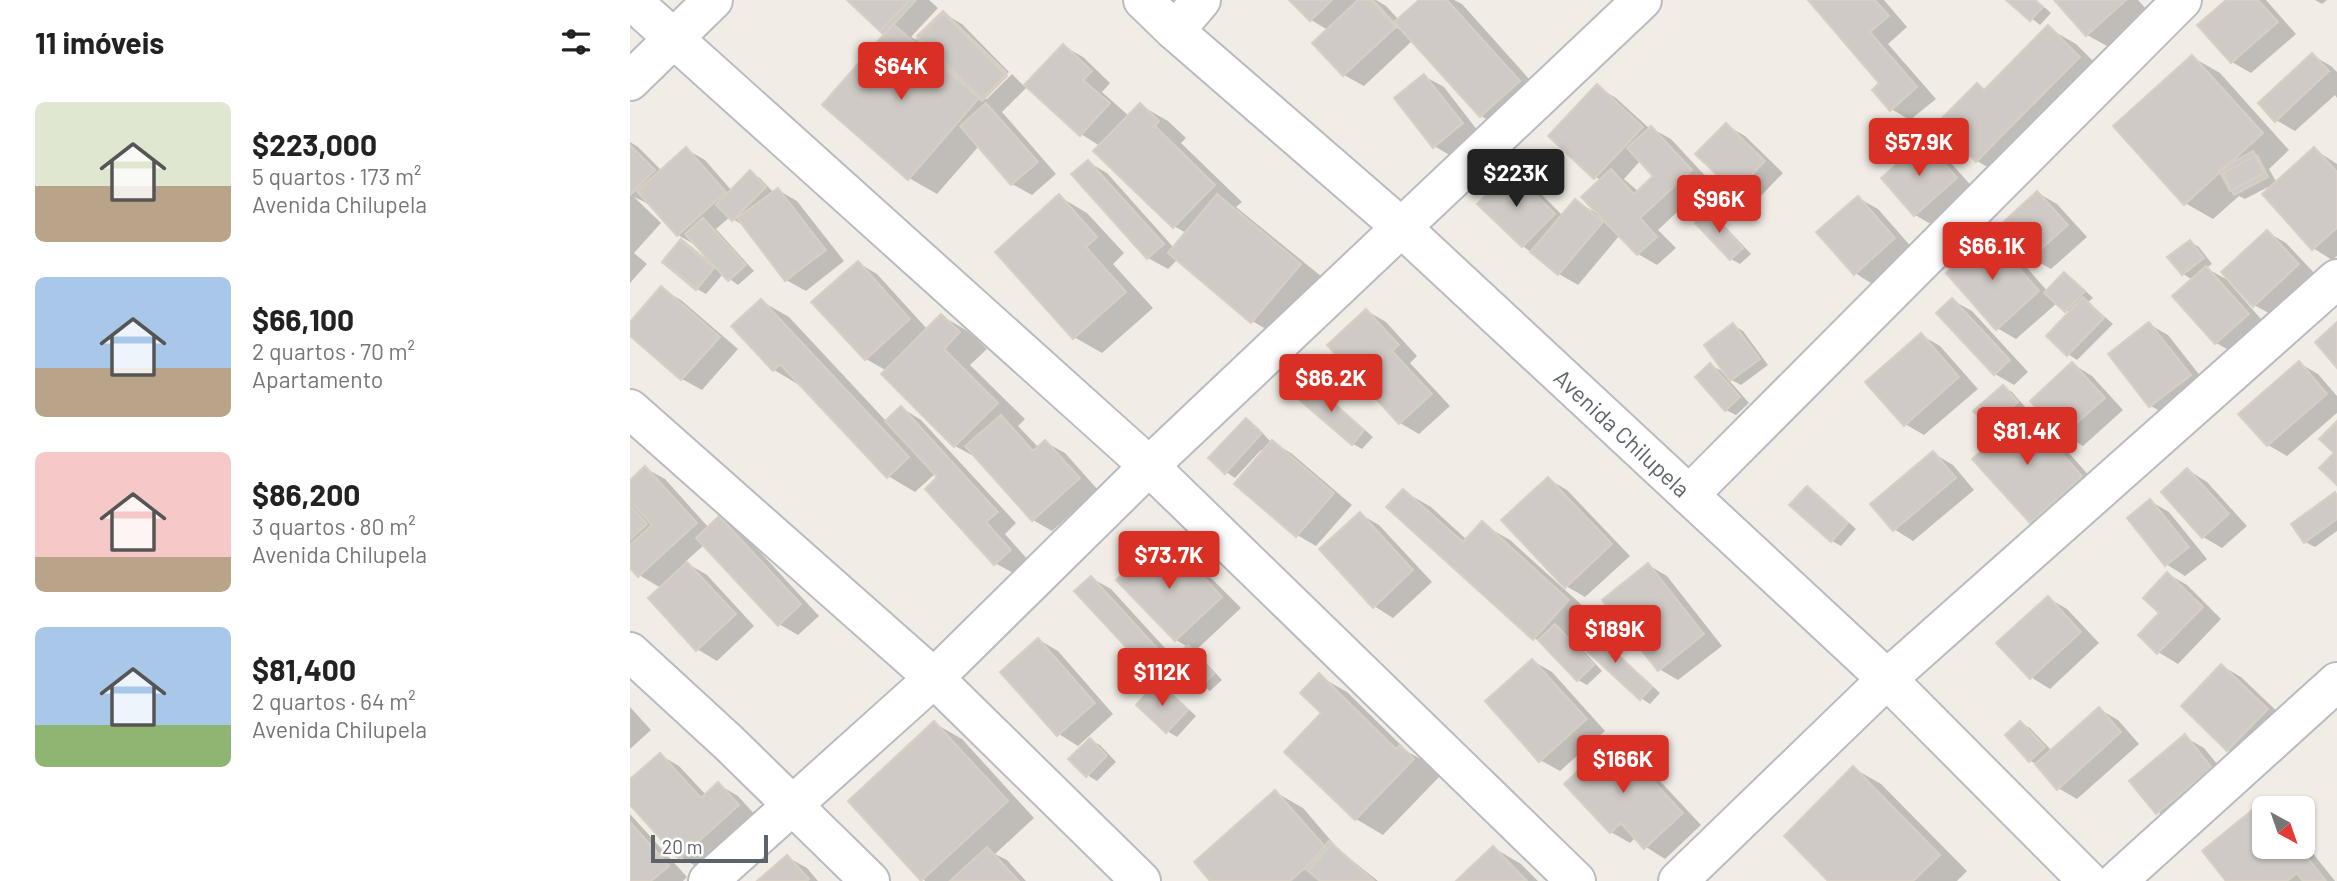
<!DOCTYPE html>
<html lang="pt">
<meta charset="utf-8">
<style>
body{margin:0;font-family:Barlow,sans-serif;background:#f6f6f6;color:#222;height:100vh;display:flex;flex-direction:column;font-size:26px;white-space:nowrap}
*{box-sizing:border-box;margin:0}
p{font-size:23px;color:#767676}
.icon{flex:none;width:38px;height:38px;fill:none;stroke:currentColor;stroke-width:2;stroke-linecap:round;stroke-linejoin:round}
.map{position:relative;flex:1;overflow:hidden}
.details{display:flex;flex-direction:column;background:#fff;width:630px}
.details>*{flex:none}
.needle{width:46px;rotate:140deg}
.tools{position:absolute;left:1622px;top:796px;display:grid;gap:14px}
.tools a{display:grid;place-items:center;width:63px;height:63px;border-radius:10px;background:#fff;box-shadow:0 2px 5px #0004;font-size:35px}
.scale{position:absolute;left:21px;bottom:18px;width:117px;box-sizing:border-box;padding-left:7px;border:4px solid #5d6368;border-top:0;font-size:19px;line-height:24px;white-space:nowrap;color:#5d6368;-webkit-text-stroke:5px #fff;paint-order:stroke}
.price{position:absolute;translate:-50% -60px;padding:0 16px;border-radius:7px;background:#d93025;color:#fff;font-size:23px;line-height:46px;filter:drop-shadow(0 2px 4px #0008)}
.price::after{content:'';position:absolute;left:50%;top:42px;width:21px;height:16px;margin-left:-10px;background:inherit;clip-path:polygon(0 0,100% 0,50% 100%)}
.price.selected{background:#222;color:#fff}
ul{padding:0;list-style:none}
li{display:flex;align-items:center;gap:21px;height:175px;padding:0 35px}
li span{display:grid;place-items:center;flex:none;width:196px;height:140px;border-radius:10px;color:#555}
li>.icon{margin-inline-start:auto}
span .icon{width:84px;height:84px;fill:#fffc;stroke-width:1}
li b{font-size:30px}
h2{display:flex;justify-content:space-between;align-items:center;height:84px;padding:0 35px;font-size:30px}
main{display:flex;flex:1;min-height:0}
.map>svg:first-child{display:block}
.shadow{fill:#0003;fill-rule:evenodd}
.building{fill:#cfcac5;stroke:#d7cfc3;stroke-width:2}
.lines{fill:none;stroke-linecap:round;stroke-linejoin:round}
.minor-casing{stroke:#b8bcc1;stroke-width:42}
.minor{stroke:#fff;stroke-width:38}
.labels{text-anchor:middle;dominant-baseline:central;stroke-width:5;stroke-linejoin:round;paint-order:stroke}
.street-label{font-size:23px;fill:#5d6368;stroke:#fff}
</style>
<main>
<section class="details">
<h2>11 imóveis<svg class="icon" aria-label="filters" viewBox="0 0 24 24"><path d="M4 7h16M4 17h16"/><circle cx="9" cy="7" r="2"/><circle cx="15" cy="17" r="2"/></svg></h2>
<ul>
<li><span style="background:linear-gradient(#dfe7d0 60%,#b9a48a 0)"><svg class="icon" aria-label="home" viewBox="0 0 24 24"><path d="M3 11l9-7 9 7M6 9v11h12V9"/></svg></span><div><b>$223,000</b><p>5 quartos · 173 m²</p><p>Avenida Chilupela</p></div></li>
<li><span style="background:linear-gradient(#a9c7e8 65%,#b9a48a 0)"><svg class="icon" aria-label="home" viewBox="0 0 24 24"><path d="M3 11l9-7 9 7M6 9v11h12V9"/></svg></span><div><b>$66,100</b><p>2 quartos · 70 m²</p><p>Apartamento</p></div></li>
<li><span style="background:linear-gradient(#f6c9c9 75%,#b9a48a 0)"><svg class="icon" aria-label="home" viewBox="0 0 24 24"><path d="M3 11l9-7 9 7M6 9v11h12V9"/></svg></span><div><b>$86,200</b><p>3 quartos · 80 m²</p><p>Avenida Chilupela</p></div></li>
<li><span style="background:linear-gradient(#a9c7e8 70%,#8fb573 0)"><svg class="icon" aria-label="home" viewBox="0 0 24 24"><path d="M3 11l9-7 9 7M6 9v11h12V9"/></svg></span><div><b>$81,400</b><p>2 quartos · 64 m²</p><p>Avenida Chilupela</p></div></li>
</ul>
</section>
<div class="map">
<svg width="1707" height="881" viewBox="0 0 1707 881">
<rect width="100%" height="100%" fill="#f1ede6"/>
<path class="shadow" d="M220 0H299L308 8 281 37 297 46 313 13 332 24 379 72 352 99H357L382 74 395 87 433 46 453 57 480 83 472 92 499 116 510 105 538 121 556 138 551 143 612 202 606 207 697 281 650 337 622 321 548 259 538 269 518 258 458 162 477 173 544 248 556 233 544 226 470 146 451 134 398 86 372 112 426 174 402 195 382 184 349 146 307 194 279 178 256 34Z
M662 0H746L756 6 769 20 791 0H824L832 4 916 98 879 132 851 116 783 40 734 86 714 75 698 30 681 20ZM760 20 769 25V29L759 23Z
M1180 0H1254L1277 27 1258 44 1306 99 1280 120 1261 109 1252 84Z
M1379 0H1406L1421 13 1410 25Z
M1426 0H1508L1517 10 1477 46 1457 35Z
M1598 0H1636L1666 34 1621 73 1602 62Z
M1685 0H1697L1692 4Z
M1418 28 1446 44 1476 74 1375 177 1347 161 1310 123 1347 85 1356 90Z
M1682 55 1701 66 1707 72V98L1705 95 1665 131 1646 120Z
M1562 57 1590 73 1659 150 1639 169 1647 183 1684 149 1707 164V256L1702 260 1683 248 1644 184 1615 199 1609 196 1583 219 1555 203Z
M794 76 814 87 851 135 823 157 804 146Z
M967 87 986 98 1020 129 1021 128 1041 139 1080 181 1028 230 1046 248 1027 265 1008 254 990 235 948 285 929 274 893 246 881 172 900 183 933 216 946 201 969 215 971 181 921 136ZM1011 160 1026 176 1009 192 994 179Z
M1096 125 1115 136 1153 173 1125 202 1106 191Z
M0 142 8 147 32 171 56 149 75 160 102 191 120 173 130 178 144 193 148 190 167 201 214 261 176 291 156 280 112 225 100 217 86 229 124 271 108 285 93 274 76 294 67 289 51 242 79 262 81 260 67 246 48 235 21 205 4 197 31 223 4 253 17 264 0 283Z
M1294 143 1313 154 1345 190 1304 226 1285 215Z
M1408 193 1427 204 1457 237 1421 269 1401 258 1372 225Z
M430 197 457 213 494 253 483 264 523 308 472 353 444 337Z
M1228 198 1248 209 1284 250 1244 285 1225 273Z
M1079 213 1088 219 1121 254 1110 264 1101 259Z
M1637 232 1656 243 1687 276 1644 316 1624 305Z
M1359 236 1379 247 1418 292 1434 275 1444 280 1463 298 1458 302 1483 324 1447 360 1438 354 1440 313 1427 303 1386 339 1367 328Z
M1560 242 1569 247 1582 264 1576 268 1596 279 1637 326 1606 354 1586 343 1545 296 1563 280 1553 274Z
M228 263 247 274 298 330 312 316 339 332 357 349 340 365 395 419 388 426 409 448 415 442 435 453 468 490 422 531 403 520 349 459 325 446 257 371 236 359Z
M32 289 51 300 108 349 72 390 52 379 0 333V325Z
M1322 300 1342 311 1398 372 1384 385 1365 374Z
M131 301 159 317 257 422 272 408 291 420 386 523 375 534 399 561 385 574 365 563 306 473 285 492 258 476 171 386 144 370Z
M737 311 756 322 787 356 780 363 820 406 789 434 770 423Z
M1519 324 1538 335 1579 387 1540 417 1521 406 1480 354Z
M1103 325 1113 331 1138 365 1111 385 1100 379Z
M1291 335 1310 346 1348 389 1294 435 1275 424Z
M1669 363 1688 374 1707 396V413L1657 456 1638 445Z
M1443 364 1462 376 1493 410 1453 446 1434 435 1402 401Z
M1080 365 1090 370 1119 403 1106 415 1096 410Z
M681 385 690 390 743 437 732 449 723 444Z
M1373 387 1382 392 1396 408 1391 413 1414 425 1470 488 1420 533 1401 522 1372 434 1360 427Z
M616 420 625 425 640 441 661 453 722 505 686 546 667 535 631 450 605 478 596 472Z
M1303 453 1323 465 1344 490 1283 541 1264 529Z
M15 468 35 479 79 528 89 518 109 529 189 616 168 635 149 624 74 545 55 562 77 575 124 626 87 661 67 649 31 588 9 575 0 565V482Z
M1558 470 1577 482 1617 526 1592 548 1573 537Z
M918 479 937 490 1000 556 955 597 936 586Z
M1177 488 1186 493 1226 529 1211 546 1202 541Z
M773 491 801 507 837 540 852 524 880 540 965 617 944 641 972 671 957 685 948 680 915 644 904 638Z
M1705 494 1707 496V531L1685 547 1675 542Z
M1520 501 1539 512 1577 559 1555 576 1536 564Z
M730 514 749 525 802 582 763 618 744 606Z
M523 548 547 564 553 558 572 569 611 608 565 651 592 680 580 691 571 685 557 670 541 684 522 673 461 578 481 589 545 659 558 647 546 640Z
M1018 565 1037 576 1092 646 1048 680 1029 669Z
M1538 574 1557 585 1591 619 1548 664 1528 652Z
M1418 598 1437 609 1469 643 1420 689 1401 677Z
M962 632 971 638 1030 693 1020 704 1011 698Z
M409 640 428 651 483 714 448 746 429 734Z
M903 661 922 672 975 731 930 771 910 760Z
M1592 666 1611 677 1656 720 1618 761 1598 750Z
M689 676 717 692 778 752 798 763 811 775 753 835 726 819 694 713Z
M527 684 537 689 566 716 547 737 537 731Z
M0 707 21 730 0 749Z
M1469 709 1488 720 1509 744 1447 799 1428 788 1407 764 1400 761 1390 723 1400 728 1422 751Z
M304 723 332 739 404 818 365 854 377 860 396 881H295L220 801Z
M1555 737 1574 748 1600 780 1547 824 1528 812Z
M460 740 470 745 486 762 467 781 457 775Z
M983 740 1002 751 1071 825 1035 859 1016 847 1006 837 1000 843 981 832Z
M30 755 49 766 77 796 89 785 108 796 127 817 69 868 50 857 2 805 0 807V781Z
M1223 768 1251 784 1337 871 1327 881H1200Z
M645 792 673 808 709 850 748 881H583Z
M1633 804 1641 808H1634V847H1673V841L1705 881H1598Z
M0 814 57 877 53 881H0Z
M864 848 891 864 908 881H829Z
M157 857 177 868 188 881H130Z"/>
<path class="building" d="M217 0H286L254 35Z
M218 0H280L250 31Z
M659 0H702L680 21Z
M659 0H702L680 21Z
M728 0H740L766 27 713 76 682 43Z
M728 0H743L767 26 713 76 682 43Z
M789 0H817L890 81 850 117 764 22Z
M789 0H817L890 81 850 117 764 22Z
M1178 0H1245L1259 16 1240 32 1287 87 1260 111 1242 90 1249 83Z
M1178 0H1245L1259 16 1240 32 1287 87 1260 111 1242 90 1249 83Z
M1376 0H1405L1413 7 1400 21Z
M1376 0H1405L1413 7 1400 21Z
M1424 0H1496L1456 36Z
M1424 0H1496L1456 36Z
M1596 0H1628L1648 22 1601 63 1567 25Z
M1596 0H1628L1648 22 1601 63 1567 25Z
M313 11 377 73 352 99 287 36Z
M313 13 377 76 352 101 287 39Z
M263 24 349 98 278 180 192 105Z
M263 24 349 98 278 180 192 105Z
M1418 25 1450 57 1346 162 1307 123 1347 83 1354 90Z
M1418 25 1450 57 1346 162 1307 123 1347 83 1354 90Z
M433 44 462 71 453 80 480 103 450 136 394 85Z
M433 44 462 71 453 80 480 103 450 136 394 85Z
M1682 53 1699 71 1645 122 1628 103Z
M1682 53 1699 71 1645 122 1628 103Z
M1562 55 1633 133 1554 205 1483 126Z
M1562 55 1633 133 1554 205 1483 126Z
M794 74 833 123 803 148 764 98Z
M794 74 833 123 803 148 764 98Z
M967 84 1013 127 964 179 918 136Z
M967 84 1013 127 964 179 918 136Z
M356 103 408 162 381 185 330 126Z
M356 103 408 162 381 185 330 126Z
M510 103 529 121 525 126 585 185 543 228 463 151Z
M510 103 529 121 525 126 585 185 543 228 463 151Z
M1096 123 1135 161 1105 192 1065 154Z
M1096 123 1135 161 1105 192 1065 154Z
M1021 126 1062 170 1010 218 1027 237 1007 255 951 197 981 169 1004 194 1023 176 997 148Z
M1021 126 1062 170 1010 218 1027 237 1007 255 951 197 981 169 1004 194 1023 176 997 148Z
M1294 140 1327 178 1284 216 1251 178Z
M1294 140 1327 178 1284 216 1251 178Z
M0 145 25 170 0 195Z
M0 145 25 170 0 195Z
M56 147 96 192 47 236 7 191Z
M56 147 96 192 47 236 7 191Z
M1684 147 1707 172V228L1682 250 1632 194Z
M1684 147 1707 172V228L1682 250 1632 194Z
M1623 151 1634 173 1600 191 1589 170Z
M1627 155 1638 177 1604 195 1593 173Z
M458 160 534 244 517 259 441 174Z
M458 160 534 244 517 259 441 174Z
M120 170 136 187 102 221 86 205Z
M120 170 136 187 102 221 86 205Z
M881 170 925 214 892 247 847 204Z
M881 170 925 214 892 247 847 204Z
M148 188 196 250 155 281 107 218Z
M148 188 196 250 155 281 107 218Z
M1407 191 1438 225 1400 259 1370 225Z
M1407 191 1438 225 1400 259 1370 225Z
M429 194 467 237 456 247 496 292 443 339 365 252Z
M429 194 467 237 456 247 496 292 443 339 365 252Z
M587 194 671 264 621 323 538 253Z
M587 194 671 264 621 323 538 253Z
M1228 196 1265 238 1224 275 1186 232Z
M1228 196 1265 238 1224 275 1186 232Z
M945 199 973 222 928 275 900 252Z
M945 199 973 222 928 275 900 252Z
M1079 211 1113 248 1100 260 1065 223Z
M1079 211 1113 248 1100 260 1065 223Z
M73 218 116 265 98 281 55 234Z
M73 218 116 265 98 281 55 234Z
M1637 230 1669 264 1623 307 1591 272Z
M1637 230 1669 264 1623 307 1591 272Z
M1359 234 1409 291 1366 330 1316 273Z
M1359 234 1409 291 1366 330 1316 273Z
M51 239 85 267 67 289 33 262Z
M50 240 84 268 66 290 32 262Z
M1560 240 1574 258 1552 275 1537 257Z
M1560 240 1574 258 1552 275 1537 257Z
M228 261 280 319 235 360 181 302Z
M228 261 280 319 235 360 181 302Z
M1576 266 1619 314 1585 344 1542 296Z
M1576 266 1619 314 1585 344 1542 296Z
M1434 272 1455 291 1435 312 1414 293Z
M1434 272 1455 291 1435 312 1414 293Z
M31 286 90 337 51 380 0 336V322Z
M31 286 90 337 51 380 0 336V322Z
M1453 297 1474 318 1437 356 1416 336Z
M1453 297 1474 318 1437 356 1416 336Z
M1322 298 1380 360 1364 375 1306 313Z
M1322 298 1380 360 1364 375 1306 313Z
M131 299 279 457 257 478 150 364 143 371 101 326Z
M131 299 279 457 257 478 150 364 143 371 101 326Z
M736 309 769 345 762 351 802 394 769 424 697 345Z
M736 309 769 345 762 351 802 394 769 424 697 345Z
M311 314 330 332 314 349 368 403 324 447 251 374Z
M311 314 330 332 314 349 368 403 324 447 251 374Z
M1519 322 1561 375 1519 407 1478 354Z
M1519 322 1561 375 1519 407 1478 354Z
M1707 322V368L1685 342Z
M1707 322V368L1685 342Z
M1103 323 1130 359 1100 381 1074 345Z
M1103 323 1130 359 1100 381 1074 345Z
M1291 333 1329 377 1274 426 1235 382Z
M1291 333 1329 377 1274 426 1235 382Z
M1669 361 1697 394 1637 446 1608 414Z
M1669 361 1697 394 1637 446 1608 414Z
M1442 362 1475 398 1432 436 1400 401Z
M1442 362 1475 398 1432 436 1400 401Z
M1080 363 1110 397 1095 411 1065 377Z
M1080 363 1110 397 1095 411 1065 377Z
M681 383 734 430 722 445 667 398Z
M681 383 734 430 722 445 667 398Z
M1373 385 1388 402 1359 428 1343 411Z
M1373 385 1388 402 1359 428 1343 411Z
M271 406 368 512 356 522 381 550 364 565 295 489 307 477 255 421Z
M271 406 368 512 356 522 381 550 364 565 295 489 307 477 255 421Z
M1394 412 1452 476 1400 523 1342 459Z
M1394 412 1452 476 1400 523 1342 459Z
M371 415 403 451 415 440 450 478 402 521 335 446Z
M371 415 403 451 415 440 450 478 402 521 335 446Z
M616 418 632 433 595 474 578 458Z
M616 418 632 433 595 474 578 458Z
M1707 421V485L1689 468 1704 453 1689 439Z
M1707 421V485L1689 468 1704 453 1689 439Z
M642 440 704 493 666 537 604 484Z
M642 440 704 493 666 537 604 484Z
M1303 451 1326 478 1263 531 1240 504Z
M1303 451 1326 478 1263 531 1240 504Z
M15 466 67 523 8 577 0 568V545L22 525 0 501V480Z
M15 466 67 523 8 577 0 568V545L22 525 0 501V480Z
M1557 468 1599 514 1572 538 1531 492Z
M1557 468 1599 514 1572 538 1531 492Z
M918 477 982 544 935 588 871 520Z
M918 477 982 544 935 588 871 520Z
M1177 486 1218 523 1201 542 1159 505Z
M1177 486 1218 523 1201 542 1159 505Z
M773 489 833 542 852 521 939 600 903 640 756 507Z
M773 489 833 542 852 521 939 600 903 640 756 507Z
M1705 492 1707 496V519L1674 543 1661 524Z
M1705 492 1707 496V519L1674 543 1661 524Z
M1520 499 1559 547 1535 566 1497 518Z
M1520 499 1559 547 1535 566 1497 518Z
M0 505 17 524 0 540Z
M0 505 17 524 0 540Z
M730 512 783 570 743 608 689 549Z
M730 512 783 570 743 608 689 549Z
M89 516 171 604 148 626 66 538Z
M89 516 171 604 148 626 66 538Z
M522 546 542 566 553 555 592 597 545 641 486 580Z
M522 546 542 566 553 555 592 597 545 641 486 580Z
M57 562 106 614 66 651 18 598Z
M57 562 106 614 66 651 18 598Z
M1018 563 1074 634 1028 671 972 600Z
M1018 563 1074 634 1028 671 972 600Z
M1537 572 1573 607 1527 654 1508 635 1529 613 1513 598Z
M1537 572 1573 607 1527 654 1508 635 1529 613 1513 598Z
M461 576 537 659 521 674 444 591Z
M461 576 537 659 521 674 444 591Z
M1418 596 1451 632 1400 679 1366 643Z
M1418 596 1451 632 1400 679 1366 643Z
M925 624 964 665 947 681 908 640Z
M925 624 964 665 947 681 908 640Z
M961 630 1022 687 1010 700 949 644Z
M961 630 1022 687 1010 700 949 644Z
M408 638 465 703 427 736 370 672Z
M408 638 465 703 427 736 370 672Z
M558 645 584 674 570 687 544 658Z
M558 645 584 674 570 687 544 658Z
M902 659 957 719 909 762 855 701Z
M902 659 957 719 909 762 855 701Z
M1591 664 1638 709 1597 751 1551 706Z
M1591 664 1638 709 1597 751 1551 706Z
M689 673 766 749 770 745 784 759 725 820 654 752 691 713 670 693Z
M689 673 766 749 770 745 784 759 725 820 654 752 691 713 670 693Z
M527 682 558 710 536 733 506 705Z
M527 682 558 710 536 733 506 705Z
M1469 707 1491 732 1427 790 1405 764Z
M1469 707 1491 732 1427 790 1405 764Z
M304 721 378 801 291 881 218 801Z
M304 721 378 801 291 881 218 801Z
M1390 721 1415 747 1399 762 1375 735Z
M1390 721 1415 747 1399 762 1375 735Z
M1555 734 1582 768 1526 814 1499 781Z
M1555 734 1582 768 1526 814 1499 781Z
M460 738 477 756 456 777 438 759Z
M460 738 477 756 456 777 438 759Z
M983 738 1053 813 1014 849 991 823 980 833 934 784Z
M983 738 1053 813 1014 849 991 823 980 833 934 784Z
M30 753 71 798 88 782 109 805 49 859 0 805V779Z
M30 753 71 798 88 782 109 805 49 859 0 805V779Z
M1223 766 1310 855 1283 881H1198L1154 836Z
M1223 766 1310 855 1283 881H1198L1154 836Z
M645 790 697 849 660 881H580L564 862Z
M645 790 697 849 660 881H580L564 862Z
M1632 802 1638 808H1634V847H1669L1696 881H1673L1667 873 1657 881H1596L1572 851Z
M1632 802 1638 808H1634V847H1669L1696 881H1673L1667 873 1657 881H1596L1572 851Z
M0 822 39 866 21 881H0Z
M0 822 39 866 21 881H0Z
M699 841 744 881H690L675 868Z
M702 844 744 881H690L678 871Z
M863 846 897 881H826Z
M863 846 897 881H826Z
M357 847 389 881H320Z
M357 847 389 881H320Z
M157 855 179 879 177 881H127Z
M157 855 179 879 177 881H127Z"/>
<g class="lines">
<g class="minor-casing">
<g id="minor">
<path d="M1 0 519 466 946 881"/>
<path id="s1" d="M513 0 545 31 771 227 1257 679 1458 881"/>
<path d="M545 31 571 0"/>
<path d="M0 81 83 0"/>
<path d="M0 409 304 678 511 881"/>
<path d="M1059 495 1552 0"/>
<path d="M0 652 99 743 240 881"/>
<path d="M78 881 304 678 519 466 1012 0"/>
<path d="M1048 881 1257 679 1707 279"/>
<path d="M1487 881 1707 682"/>
</g>
</g>
<use href="#minor" class="minor"/>
</g>
<g class="labels">
<g class="street-label">
<text stroke="none"><textPath href="#s1" startOffset="646">Avenida Chilupela</textPath></text>
</g>
</g>
</svg>
<div class="tools">
<a><svg class="needle" viewBox="-14 -14 28 28"><path d="M0-13l5 13h-10z" fill="#e53935"/><path d="M0 13l5-13h-10z" fill="#767676"/></svg></a>
</div>
<div class="scale">20 m</div>
<b class="price" style="left:271px;top:102px">$64K</b>
<b class="price" style="left:1289px;top:178px">$57.9K</b>
<b class="price selected" style="left:886px;top:209px">$223K</b>
<b class="price" style="left:1089px;top:235px">$96K</b>
<b class="price" style="left:1362px;top:282px">$66.1K</b>
<b class="price" style="left:701px;top:414px">$86.2K</b>
<b class="price" style="left:1397px;top:467px">$81.4K</b>
<b class="price" style="left:539px;top:591px">$73.7K</b>
<b class="price" style="left:985px;top:665px">$189K</b>
<b class="price" style="left:532px;top:708px">$112K</b>
<b class="price" style="left:993px;top:795px">$166K</b>
</div>
</main>
